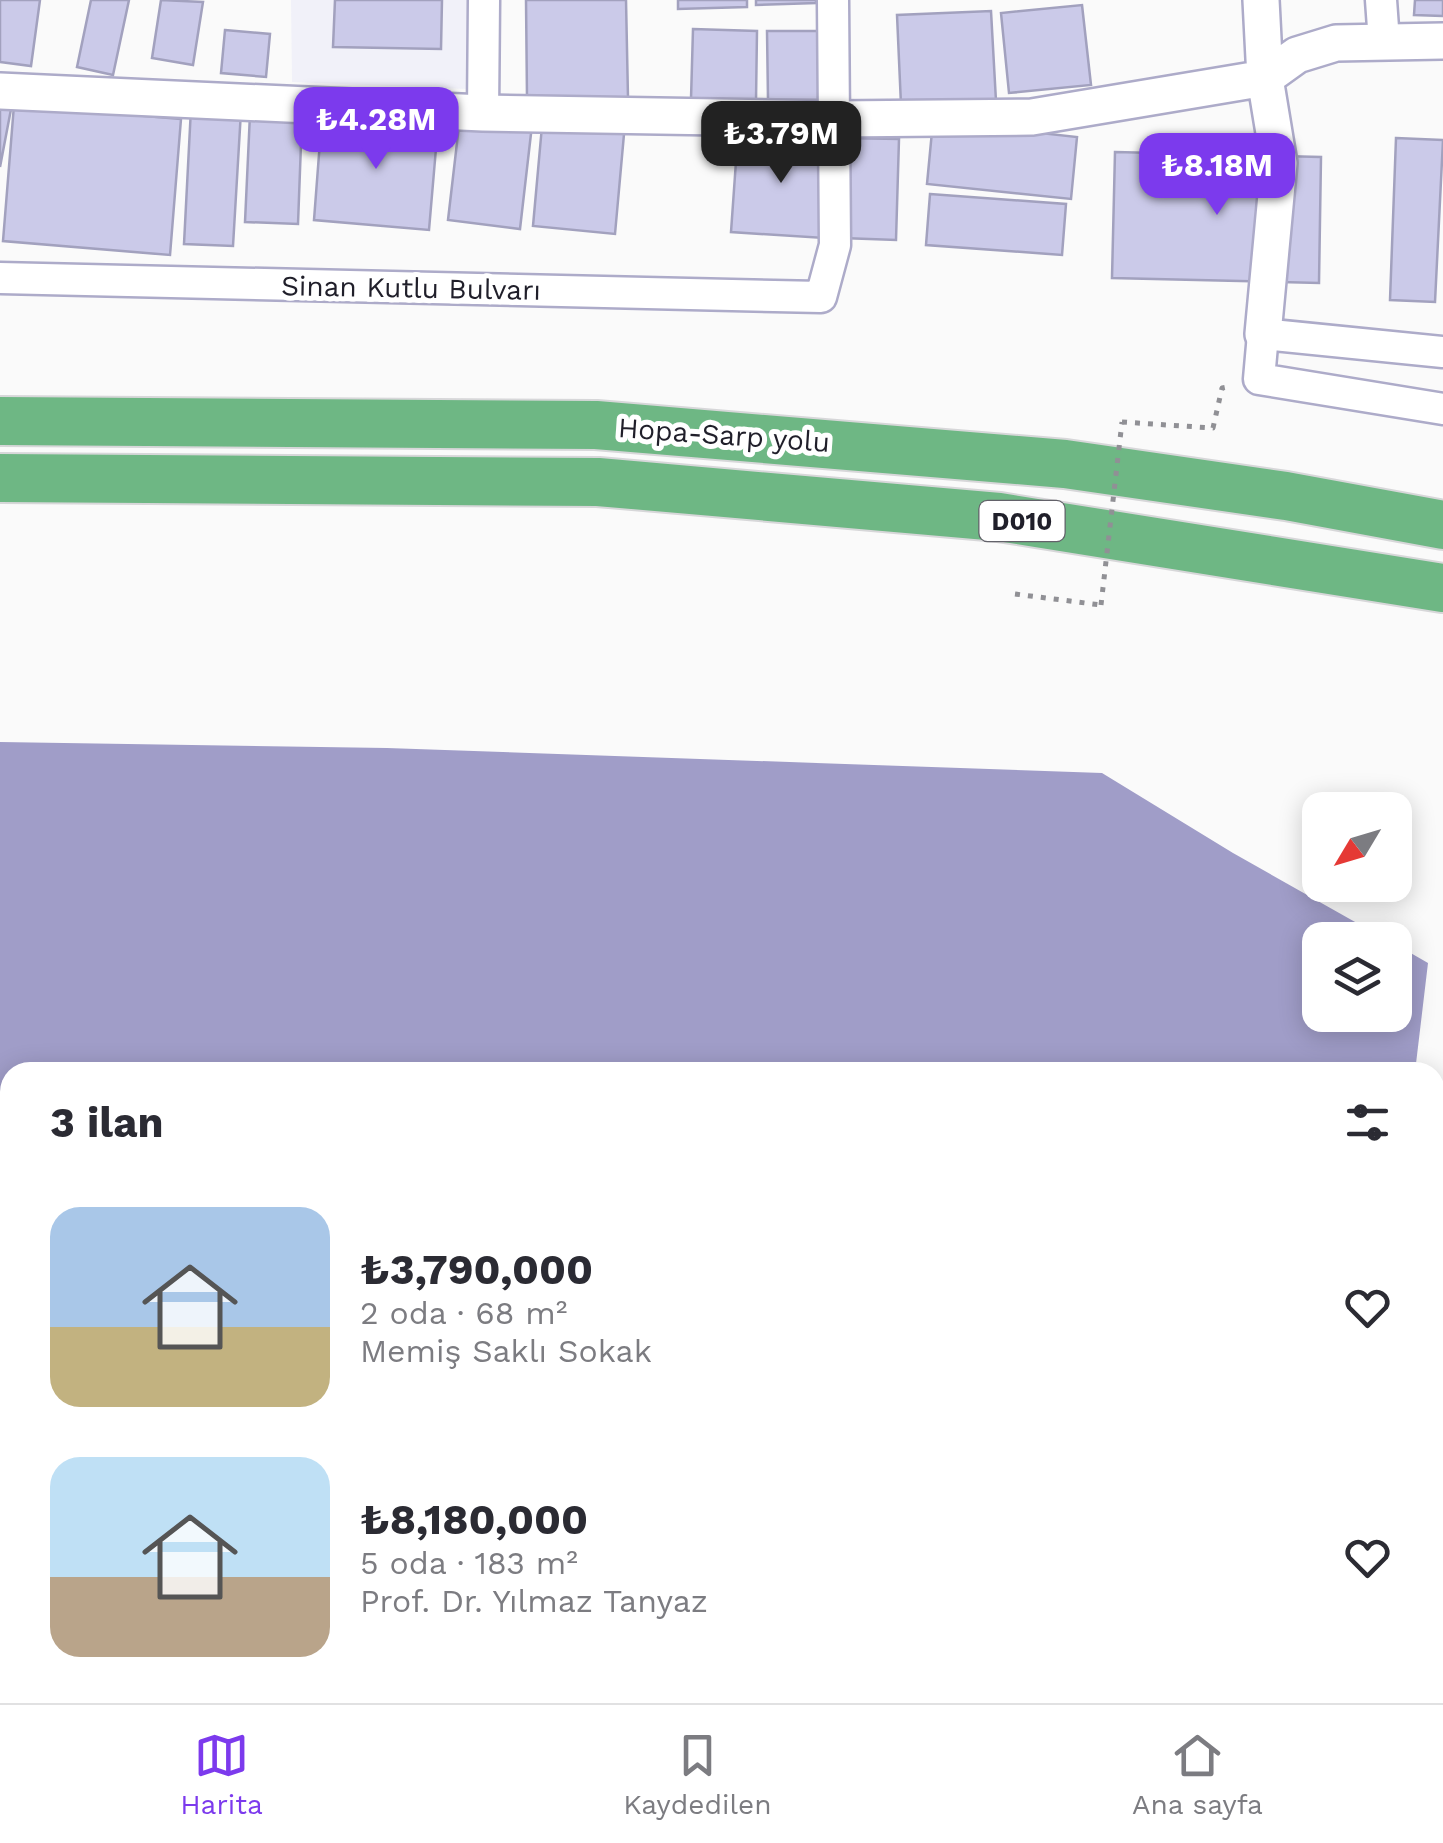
<!DOCTYPE html>
<html lang="tr">
<meta charset="utf-8">
<style>
body{margin:0;font-family:"Work Sans",sans-serif;background:#f7f7f7;color:#2b2b33;height:100vh;display:flex;flex-direction:column;font-size:38px;white-space:nowrap}
*{box-sizing:border-box;margin:0}
p{font-size:32px;color:#7c7c81}
.icon{flex:none;width:55px;height:55px;fill:none;stroke:currentColor;stroke-width:2;stroke-linecap:round;stroke-linejoin:round}
.map{position:relative;flex:1;overflow:hidden}
.sheet{position:absolute;left:0px;top:1062px;width:1445px;height:642px;display:flex;flex-direction:column;background:#fff;border-radius:30px 30px 0 0;box-shadow:0 5px 25px #0003}
.sheet>*{flex:none}
.needle{width:65px;rotate:232deg}
.buttons{position:absolute;left:1302px;top:792px;display:grid;gap:20px}
.buttons a{display:grid;place-items:center;width:110px;height:110px;border-radius:20px;background:#fff;box-shadow:0 5px 25px #0003;font-size:50px}
.price{position:absolute;translate:-50% -85px;padding:0 22px;border-radius:20px;background:#7c3aed;color:#fff;font-size:32px;line-height:65px;filter:drop-shadow(0 2px 5px #0008)}
.price::after{content:'';position:absolute;left:50%;top:60px;width:30px;height:22px;margin-left:-15px;background:inherit;clip-path:polygon(0 0,100% 0,50% 100%)}
.price.active{background:#222;color:#fff}
ul{padding:0;list-style:none}
li{display:flex;align-items:center;gap:30px;height:250px;padding:0 50px}
li span{display:grid;place-items:center;flex:none;width:280px;height:200px;border-radius:30px;color:#555}
li>.icon{margin-inline-start:auto}
span .icon{width:120px;height:120px;fill:#fffc;stroke-width:1}
li b{font-size:42px}
h2{display:flex;justify-content:space-between;align-items:center;height:120px;padding:0 50px;font-size:42px}
.tab-bar{display:flex;justify-content:space-around;align-items:center;height:140px;border-top:2px solid #e1e1e2;background:#fff;font-size:28px;color:#7c7c81}
.tab-bar a{display:grid;justify-items:center;gap:5px}
.tab-bar .active{color:#7c3aed}
.map>svg:first-child{display:block}
.built{fill:#f1f1f9}
.water{fill:#a09dc8}
.building{fill:#cbcae9;stroke:#a2a1be;stroke-width:2.5}
.lines{fill:none;stroke-linecap:round;stroke-linejoin:round}
.minor-casing{stroke:#adabc9;stroke-width:35}
.tertiary-casing{stroke:#adabc9;stroke-width:40}
.trunk-casing{stroke:#d7d7d9;stroke-width:52}
.path{stroke:#909095;stroke-width:5;stroke-dasharray:5 8;stroke-linecap:butt}
.minor{stroke:#fff;stroke-width:30}
.tertiary{stroke:#fff;stroke-width:35}
.trunk{stroke:#6eb784;stroke-width:48}
.path-bridge{stroke:#909095;stroke-width:5;stroke-dasharray:5 8;stroke-linecap:butt}
.labels{text-anchor:middle;dominant-baseline:central;stroke-width:10;stroke-linejoin:round;paint-order:stroke}
.shield{fill:#fff;stroke:#63626a;stroke-width:2.5}
.shield-label{font-size:25px;font-weight:bold;fill:#201f2a}
.street-label{font-size:28px;fill:#201f2a;stroke:#fff}
</style>
<div class="map">
<svg width="1443" height="1703" viewBox="0 0 1443 1703">
<rect width="100%" height="100%" fill="#fafafa"/>
<path class="built" d="M291 0H469L467 89 292 82Z"/>
<path class="water" d="M0 742 387 748 1102 773 1233 853 1387 940H1320V1015H1395V944L1428 963 1415 1072H10V1695H1435V1181L1443 1194V1703H0Z"/>
<path class="building" d="M0 0H40L31 66 0 62Z
M91 0H129L113 75 77 67Z
M161 0 203 2 193 65 152 58Z
M335 0H442L441 49 333 47Z
M526 0H626L628 98H527Z
M678 0H747V7L678 9Z
M756 0H816V3L756 5Z
M1415 0H1443V16L1414 15Z
M1082 5 1091 85 1009 93 1001 13Z
M991 11 996 101 901 105 897 15Z
M693 29 757 31 756 101 691 99Z
M225 30 270 34 266 77 221 73Z
M767 31H829V100H768Z
M0 101 12 104 0 167Z
M14 105 181 119 170 255 3 241Z
M191 108 241 111 233 246 184 244Z
M250 114 302 117 298 224 245 222Z
M322 115 438 125 429 230 314 220Z
M460 117 532 125 520 229 448 220Z
M933 121 1077 137 1071 199 927 184Z
M542 126 624 134 615 234 533 226Z
M738 133 831 139 824 238 731 232Z
M844 138 899 139 896 240 842 238Z
M1396 138 1443 140 1435 302 1390 300Z
M1115 152 1321 157 1319 283 1112 278Z
M930 194 1066 204 1062 255 926 245Z"/>
<g class="lines">
<g class="minor-casing">
<path id="minor" d="M1381 0 1384 42
M483 113 484 0
M0 278 821 297 835 245 833 0
M1443 352 1263 334 1259 379 1443 409"/>
</g>
<g class="tertiary-casing">
<path id="tertiary" d="M1261 0 1265 78 1279 163 1263 334
M0 91 483 113 837 119 1032 117 1265 78 1297 55 1336 43 1443 41"/>
</g>
<g class="trunk-casing">
<path id="trunk" d="M0 421 596 425 1065 464 1286 496 1443 525
M0 478 598 482 999 517 1443 588"/>
</g>
<path class="path" d="M1122 422 1213 428 1222 388 1232 386
M1015 594 1101 605"/>
<use href="#minor" class="minor"/>
<use href="#tertiary" class="tertiary"/>
<use href="#trunk" class="trunk"/>
<path class="path-bridge" d="M1101 605 1122 422"/>
</g>
<g class="labels">
<rect class="shield" x="979.5" y="501" width="85" height="40" rx="8"/>
<g class="shield-label">
<text x="1022" y="521">D010</text>
</g>
<g class="street-label">
<text transform="translate(411 288) rotate(1)">Sinan Kutlu Bulvarı</text>
<text transform="translate(724 435) rotate(4)">Hopa-Sarp yolu</text>
</g>
</g>
</svg>
<div class="buttons">
<a><svg class="needle" viewBox="-14 -14 28 28"><path d="M0-13l5 13h-10z" fill="#e53935"/><path d="M0 13l5-13h-10z" fill="#7c7c81"/></svg></a>
<a><svg class="icon" aria-label="layers" viewBox="0 0 24 24"><path d="M12 4l9 5-9 5-9-5zM3 14l9 5 9-5"/></svg></a>
</div>
<b class="price" style="left:376px;top:172px">₺4.28M</b>
<b class="price active" style="left:781px;top:186px">₺3.79M</b>
<b class="price" style="left:1217px;top:218px">₺8.18M</b>
<section class="sheet">
<h2>3 ilan<svg class="icon" aria-label="filters" viewBox="0 0 24 24"><path d="M4 7h16M4 17h16"/><circle cx="9" cy="7" r="2"/><circle cx="15" cy="17" r="2"/></svg></h2>
<ul>
<li><span style="background:linear-gradient(#a9c7e8 60%,#c2b280 0)"><svg class="icon" aria-label="home" viewBox="0 0 24 24"><path d="M3 11l9-7 9 7M6 9v11h12V9"/></svg></span><div><b>₺3,790,000</b><p>2 oda · 68 m²</p><p>Memiş Saklı Sokak</p></div><svg class="icon" aria-label="heart" viewBox="0 0 24 24"><path d="M12 20l-8-8c-3-5 5-10 8-4 3-6 11-1 8 4z"/></svg></li>
<li><span style="background:linear-gradient(#bfe0f5 60%,#b9a48a 0)"><svg class="icon" aria-label="home" viewBox="0 0 24 24"><path d="M3 11l9-7 9 7M6 9v11h12V9"/></svg></span><div><b>₺8,180,000</b><p>5 oda · 183 m²</p><p>Prof. Dr. Yılmaz Tanyaz</p></div><svg class="icon" aria-label="heart" viewBox="0 0 24 24"><path d="M12 20l-8-8c-3-5 5-10 8-4 3-6 11-1 8 4z"/></svg></li>
</ul>
</section>
</div>
<nav class="tab-bar">
<a class="active"><svg class="icon" aria-label="map" viewBox="0 0 24 24"><path d="M3 6l6-2 6 2 6-2v14l-6 2-6-2-6 2zM9 4v14M15 6v14"/></svg>Harita</a>
<a><svg class="icon" aria-label="saved" viewBox="0 0 24 24"><path d="M7 4h10v16l-5-4-5 4z"/></svg>Kaydedilen</a>
<a><svg class="icon" aria-label="home" viewBox="0 0 24 24"><path d="M3 11l9-7 9 7M6 9v11h12V9"/></svg>Ana sayfa</a>
</nav>
